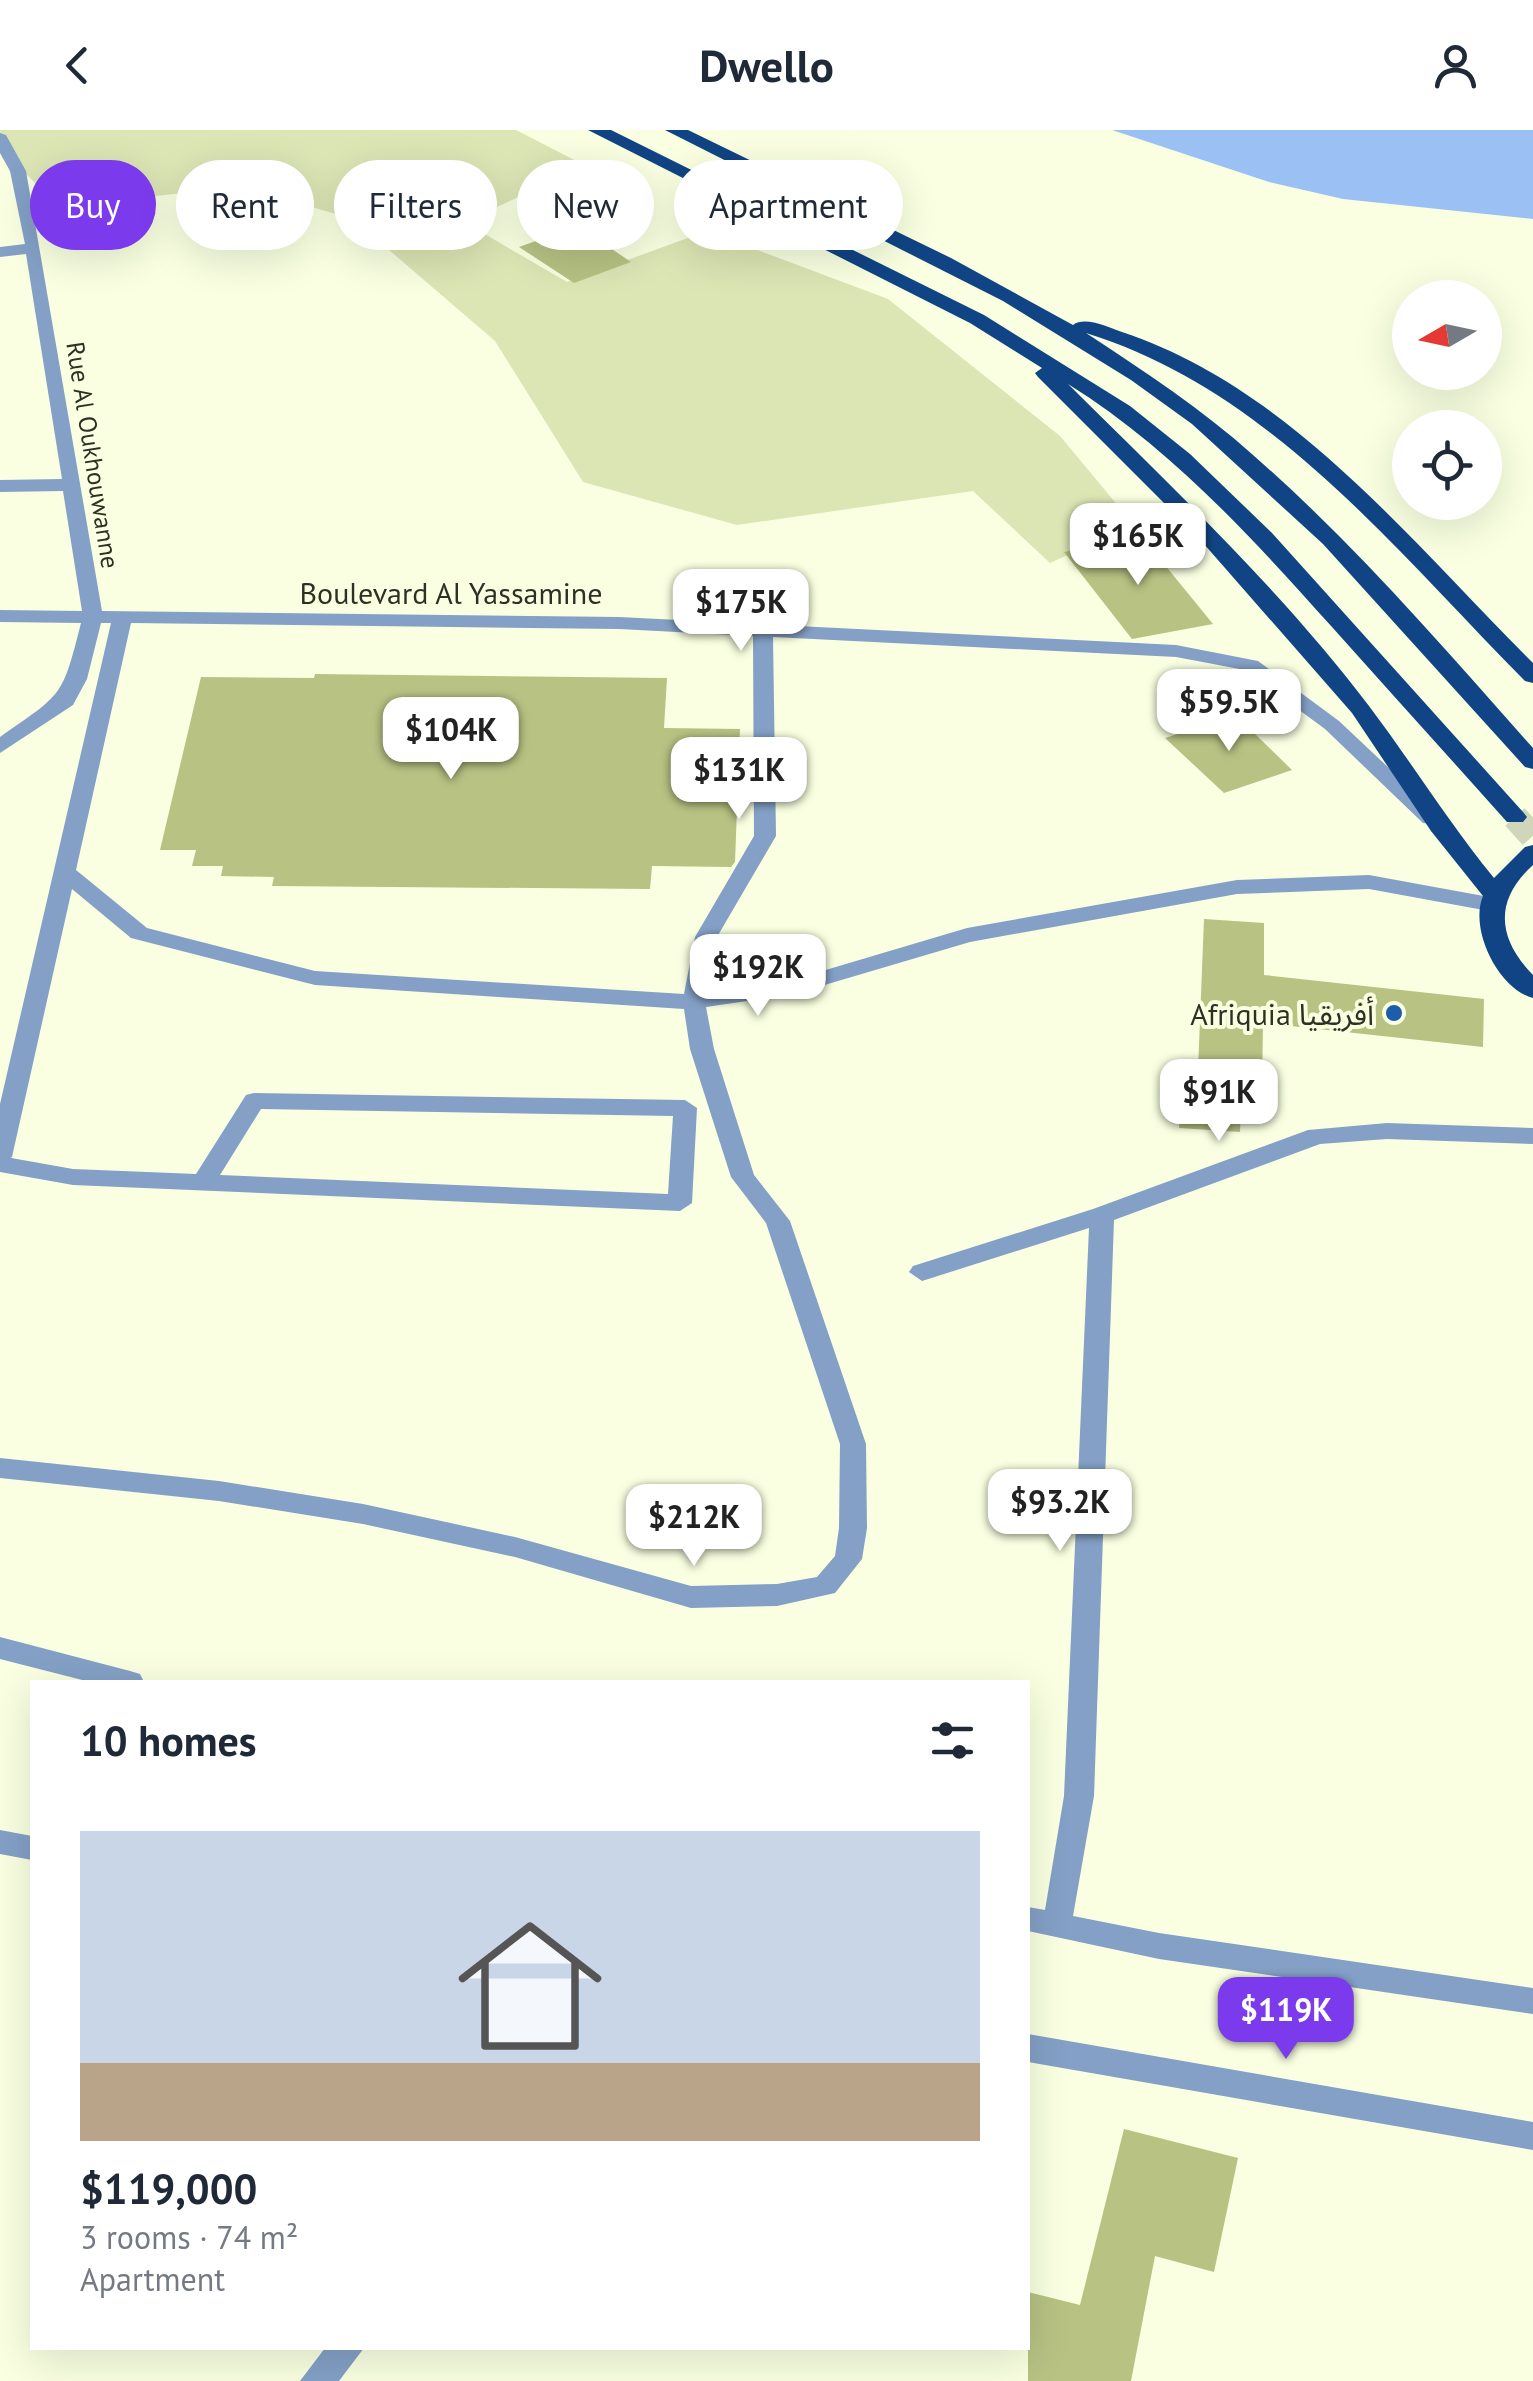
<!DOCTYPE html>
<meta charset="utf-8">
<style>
body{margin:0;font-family:"PT Sans","Noto Sans Arabic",sans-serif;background:#f2f2f3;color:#1f2937;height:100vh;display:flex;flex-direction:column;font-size:38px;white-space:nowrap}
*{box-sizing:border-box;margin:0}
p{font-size:32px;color:#747a83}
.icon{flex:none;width:55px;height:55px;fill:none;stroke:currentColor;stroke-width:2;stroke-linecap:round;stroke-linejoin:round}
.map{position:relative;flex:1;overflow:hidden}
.drawer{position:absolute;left:30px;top:1550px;width:1000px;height:670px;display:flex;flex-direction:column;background:#fff;border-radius:0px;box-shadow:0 10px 40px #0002}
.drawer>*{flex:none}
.banner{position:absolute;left:30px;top:30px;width:1000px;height:90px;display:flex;gap:20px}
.needle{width:65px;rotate:261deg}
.fabs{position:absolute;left:1392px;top:150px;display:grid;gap:20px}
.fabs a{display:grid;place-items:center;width:110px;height:110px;border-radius:50%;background:#fff;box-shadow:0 10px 40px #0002;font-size:50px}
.price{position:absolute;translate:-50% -85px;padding:0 22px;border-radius:20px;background:#fff;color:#222;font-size:32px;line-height:65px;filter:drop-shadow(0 2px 5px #0008)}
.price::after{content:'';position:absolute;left:50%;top:60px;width:30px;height:22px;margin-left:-15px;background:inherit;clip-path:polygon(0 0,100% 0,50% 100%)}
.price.on{background:#7c3aed;color:#fff}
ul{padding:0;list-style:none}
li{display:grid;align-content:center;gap:20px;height:530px;padding:0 50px}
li+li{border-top:2px solid #e0e1e3}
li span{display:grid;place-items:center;height:310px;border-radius:0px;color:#555}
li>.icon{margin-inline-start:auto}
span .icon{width:180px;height:180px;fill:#fffc;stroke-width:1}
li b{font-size:42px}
h2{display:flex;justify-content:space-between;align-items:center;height:120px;padding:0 50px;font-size:42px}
.chip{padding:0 35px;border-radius:45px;background:#fff;box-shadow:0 10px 40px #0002;font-size:35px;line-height:90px}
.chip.on{background:#7c3aed;color:#fff}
header{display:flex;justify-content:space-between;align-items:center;height:130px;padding:0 50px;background:#fff;font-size:45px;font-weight:600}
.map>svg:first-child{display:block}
.green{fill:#dce5b4}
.water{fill:#9bc1f4}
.building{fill:#b7c283}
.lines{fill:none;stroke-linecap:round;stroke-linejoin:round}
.trunk-tunnel{stroke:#d0d6ba;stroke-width:26;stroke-dasharray:26 12;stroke-linecap:butt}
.service{fill:#84a0c6;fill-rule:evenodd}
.minor{fill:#84a0c6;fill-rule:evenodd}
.trunk{fill:#104484;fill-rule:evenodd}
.poi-dot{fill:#1d5dae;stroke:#f9ffe0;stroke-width:4}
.labels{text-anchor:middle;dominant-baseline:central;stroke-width:8;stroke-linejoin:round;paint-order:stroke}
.far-street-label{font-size:25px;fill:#2e3024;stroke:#f9ffe0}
.street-label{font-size:30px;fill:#2e3024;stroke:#f9ffe0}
.poi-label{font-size:30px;fill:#2e3024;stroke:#f9ffe0;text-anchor:end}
</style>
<header><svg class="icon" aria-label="back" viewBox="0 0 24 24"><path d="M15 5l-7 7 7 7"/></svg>Dwello<svg class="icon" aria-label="person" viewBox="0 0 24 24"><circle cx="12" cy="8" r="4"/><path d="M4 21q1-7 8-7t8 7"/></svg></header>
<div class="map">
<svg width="1533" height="2251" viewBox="0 0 1533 2251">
<rect width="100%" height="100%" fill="#f9ffe0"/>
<path class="green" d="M0 0H516L586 36 464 92 567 152 707 101 888 169 1060 306 1134 395 1050 433 973 361 737 395 583 352 495 211 353 89 243 57 58 76 0 18Z"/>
<path class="water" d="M1112 0H1533V89L1343 69 1269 52Z"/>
<path class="building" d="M578 96 631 132 574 153 519 117Z
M1142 407 1213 494 1132 509 1064 422Z
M315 544 667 548 664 598 740 599 735 732 731 737 652 736 650 759 272 756 274 747 221 746 223 736H192L196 720H160L201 547 314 548Z
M1231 587 1254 603 1292 640 1224 663 1165 608Z
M1204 789 1264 793V845L1484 869 1483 917 1263 893 1262 954 1242 953 1240 1002 1179 998 1182 940 1198 941Z
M1124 1999 1238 2028 1214 2142 1155 2126 1131 2251H1028V2162L1080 2175Z"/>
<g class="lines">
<path class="trunk-tunnel" d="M1515 687 1533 707"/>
<path class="service" d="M254 963 685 970 697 978 692 1073 680 1081 73 1055 0 1042V1026L73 1039 196 1044 246 965ZM261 979 673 986 668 1064 220 1045Z"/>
<path class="minor" d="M0 3 6 5 26 41 102 481 619 487 1176 515 1258 531 1339 591 1442 688 1431 694 1423 693 1325 599 1245 540 1176 527 773 507 776 706 717 807 707 863 792 850 967 798 1237 750 1369 745 1489 767 1500 774 1489 781 1369 759 1237 764 970 812 794 864 706 877 714 919 754 1045 790 1091 866 1314 867 1398 862 1429 835 1463 777 1476 691 1478 515 1427 363 1394 219 1371 0 1348V1328L219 1351 363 1374 515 1407 691 1456 777 1454 817 1447 835 1426 839 1398 840 1314 766 1093 731 1047 690 919 684 879 315 855 131 808 72 759 12 1027 0 1035V974L111 493H101L87 549 73 575 0 623V607C63 563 62 568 81 493L0 492V480L82 481 63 361 0 362V350L62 349 26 124 0 127V117L25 114 10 41 0 23ZM131 493 619 499 753 506 754 706 695 807 684 864 315 841 147 798 76 740Z
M1387 993 1533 998V1014L1387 1009 1320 1014 1114 1090 1094 1666 1073 1786 1159 1803 1533 1858V1884L1159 1829 1028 1801V1777L1045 1780 1064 1666 1089 1098 922 1151 909 1142 913 1136 1093 1079 1308 1000Z
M0 1507 130 1541 140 1544 144 1552H90L0 1529Z
M0 1700 32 1706V1730L0 1724Z
M1028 1904 1533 1992V2020L1028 1932Z
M325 2218H364L339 2251H300Z"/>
<path class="trunk" d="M588 0H611L984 185 1130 276 1190 324 1272 403 1523 682 1527 687 1523 692H1507C1449 627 1390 562 1332 497 1251 407 1172 319 1068 254 1170 355 1282 461 1369 576 1412 633 1449 693 1494 748L1525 717 1533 715V735C1494 770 1497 808 1533 845V868C1498 859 1469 799 1483 766L1431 701 1352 583 1197 406 1038 247 1035 243 1042 238 970 193Z
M665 0H688L951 128 1073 195C1085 186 1107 197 1122 202 1291 258 1411 412 1533 533V553L1525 551C1394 419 1270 260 1086 203 1144 241 1202 279 1253 325 1355 414 1443 517 1533 618V639L1525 637 1323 414 1192 294 1131 250 1003 171Z"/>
</g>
<circle class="poi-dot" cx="1394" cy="883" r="10"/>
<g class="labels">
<g class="far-street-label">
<text transform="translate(93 325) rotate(81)">Rue Al Oukhouwanne</text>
</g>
<g class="street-label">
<text x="451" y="462">Boulevard Al Yassamine</text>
</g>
<g class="poi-label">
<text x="1374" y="883">Afriquia أفريقيا</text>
</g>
</g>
</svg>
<div class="fabs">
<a><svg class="needle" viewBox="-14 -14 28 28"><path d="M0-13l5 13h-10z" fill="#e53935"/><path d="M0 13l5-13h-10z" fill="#747a83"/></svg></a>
<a><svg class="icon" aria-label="locate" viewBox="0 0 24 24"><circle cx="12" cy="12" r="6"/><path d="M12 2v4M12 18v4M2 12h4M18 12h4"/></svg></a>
</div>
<b class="price" style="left:1138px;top:458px">$165K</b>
<b class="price" style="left:741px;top:524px">$175K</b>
<b class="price" style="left:1229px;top:624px">$59.5K</b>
<b class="price" style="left:451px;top:652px">$104K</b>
<b class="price" style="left:739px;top:692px">$131K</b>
<b class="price" style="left:758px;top:889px">$192K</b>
<b class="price" style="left:1219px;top:1014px">$91K</b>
<b class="price" style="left:1060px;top:1424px">$93.2K</b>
<b class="price" style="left:694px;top:1439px">$212K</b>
<b class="price on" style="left:1286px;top:1932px">$119K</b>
<div class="banner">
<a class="chip on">Buy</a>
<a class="chip">Rent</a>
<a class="chip">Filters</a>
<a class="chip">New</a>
<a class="chip">Apartment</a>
</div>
<section class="drawer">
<h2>10 homes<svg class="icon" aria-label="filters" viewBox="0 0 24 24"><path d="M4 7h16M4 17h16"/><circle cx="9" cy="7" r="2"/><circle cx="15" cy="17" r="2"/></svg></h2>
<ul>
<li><span style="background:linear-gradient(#c9d6e8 75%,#b9a48a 0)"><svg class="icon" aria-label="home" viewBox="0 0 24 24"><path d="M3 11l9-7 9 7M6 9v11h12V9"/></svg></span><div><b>$119,000</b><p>3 rooms · 74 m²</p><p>Apartment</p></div></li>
</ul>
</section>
</div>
